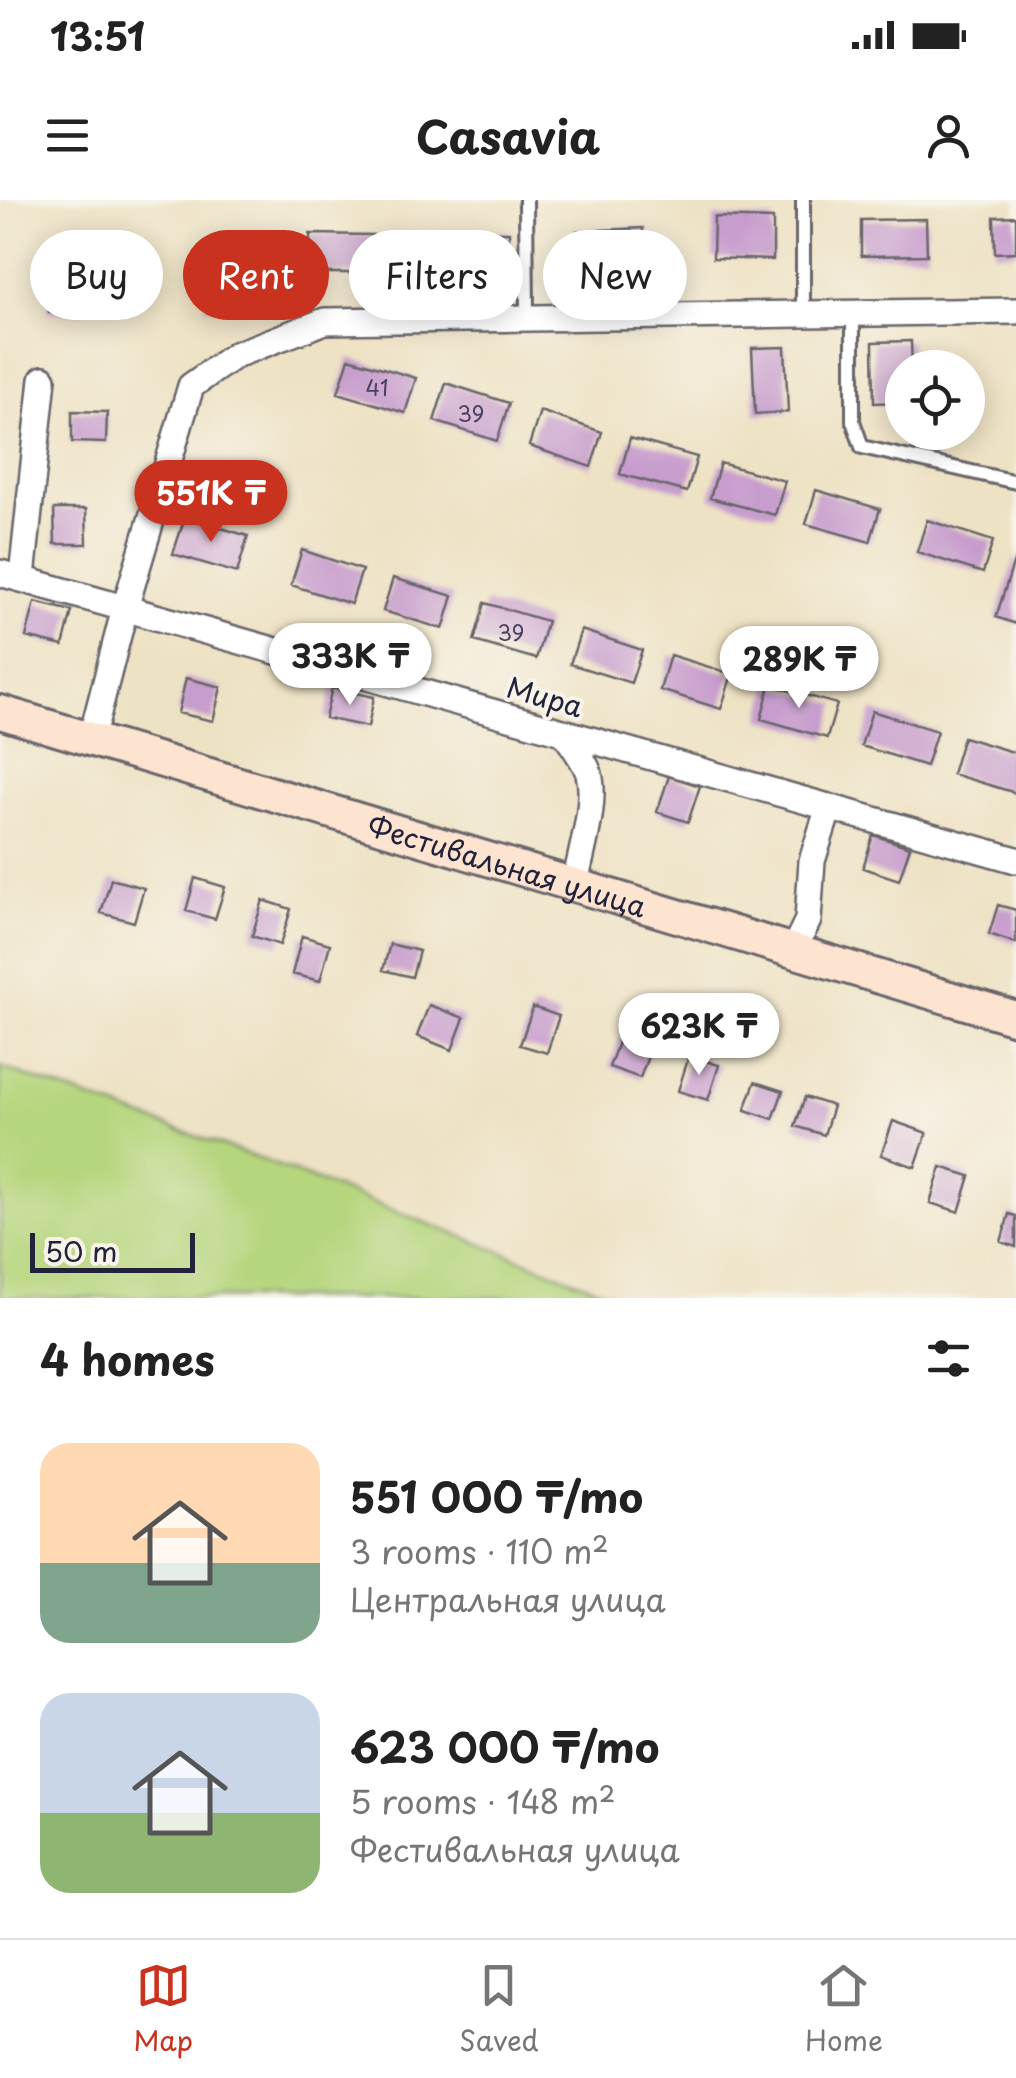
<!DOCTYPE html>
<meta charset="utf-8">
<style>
body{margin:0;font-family:"Playpen Sans",sans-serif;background:#f2f2f2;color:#222;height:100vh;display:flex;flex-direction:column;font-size:38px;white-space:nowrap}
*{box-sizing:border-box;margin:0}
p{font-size:32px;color:#767676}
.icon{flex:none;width:55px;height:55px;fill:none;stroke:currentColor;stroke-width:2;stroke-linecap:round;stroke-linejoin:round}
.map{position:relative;height:1098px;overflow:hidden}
.side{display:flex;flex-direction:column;background:#fff;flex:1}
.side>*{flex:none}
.top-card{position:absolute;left:30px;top:30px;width:958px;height:90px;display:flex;gap:20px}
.controls{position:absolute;left:885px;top:150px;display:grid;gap:20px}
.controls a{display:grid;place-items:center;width:100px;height:100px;border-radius:50%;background:#fff;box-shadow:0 5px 25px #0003;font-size:50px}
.scale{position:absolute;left:30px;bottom:25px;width:165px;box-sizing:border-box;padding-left:10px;border:5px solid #22223b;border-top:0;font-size:28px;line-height:35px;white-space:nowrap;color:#22223b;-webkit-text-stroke:8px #f7f3e8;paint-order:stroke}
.price{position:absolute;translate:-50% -85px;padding:0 22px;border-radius:35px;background:#fff;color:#222;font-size:32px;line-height:65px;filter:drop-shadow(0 2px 5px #0008)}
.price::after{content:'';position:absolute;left:50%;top:60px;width:30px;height:22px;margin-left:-15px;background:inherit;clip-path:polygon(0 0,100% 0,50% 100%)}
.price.active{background:#c8321e;color:#fff}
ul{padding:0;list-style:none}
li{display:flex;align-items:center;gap:30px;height:250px;padding:0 40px}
li span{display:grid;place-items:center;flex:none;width:280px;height:200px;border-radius:30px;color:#555}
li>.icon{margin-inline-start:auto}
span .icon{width:120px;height:120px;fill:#fffc;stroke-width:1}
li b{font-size:42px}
h2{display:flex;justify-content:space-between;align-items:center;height:120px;padding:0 40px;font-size:42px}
.chip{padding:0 35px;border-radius:45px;background:#fff;box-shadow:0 5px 25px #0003;font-size:35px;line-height:90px}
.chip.active{background:#c8321e;color:#fff}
.status{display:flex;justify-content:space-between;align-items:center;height:70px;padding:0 50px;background:#fff;direction:ltr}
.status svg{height:28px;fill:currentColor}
header{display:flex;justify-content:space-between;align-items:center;height:130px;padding:0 40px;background:#fff;font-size:45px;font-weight:700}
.dock{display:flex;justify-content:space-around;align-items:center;height:140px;border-top:2px solid #e0e0e0;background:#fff;font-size:28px;color:#767676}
.dock a{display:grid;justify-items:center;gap:5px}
.dock .active{color:#c8321e}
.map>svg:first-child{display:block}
.green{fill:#b6d67e;stroke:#6c7c5c;stroke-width:2.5}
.building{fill:#c79dcd}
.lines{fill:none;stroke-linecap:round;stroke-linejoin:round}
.lane-casing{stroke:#69656b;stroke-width:18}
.street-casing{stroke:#69656b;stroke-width:30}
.secondary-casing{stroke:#69656b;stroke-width:38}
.lane{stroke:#fff;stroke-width:12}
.street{stroke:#fff;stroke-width:25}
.secondary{stroke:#fde4d1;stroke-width:32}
.labels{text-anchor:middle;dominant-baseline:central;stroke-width:8;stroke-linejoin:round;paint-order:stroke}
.number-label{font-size:22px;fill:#4b4160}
.street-label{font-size:28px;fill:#22223b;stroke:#f7f3e8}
</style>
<div class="status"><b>13:51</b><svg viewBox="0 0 49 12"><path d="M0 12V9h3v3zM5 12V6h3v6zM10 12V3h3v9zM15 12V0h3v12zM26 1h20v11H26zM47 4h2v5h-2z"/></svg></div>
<header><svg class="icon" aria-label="menu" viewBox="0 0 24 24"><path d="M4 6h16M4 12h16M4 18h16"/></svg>Casavia<svg class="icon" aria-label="person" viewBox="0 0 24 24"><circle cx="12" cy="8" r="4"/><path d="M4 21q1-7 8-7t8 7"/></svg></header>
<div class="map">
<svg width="1016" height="1098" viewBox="0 0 1016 1098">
<rect width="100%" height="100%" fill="#f7f3e8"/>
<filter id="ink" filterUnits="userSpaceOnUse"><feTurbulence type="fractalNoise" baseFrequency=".01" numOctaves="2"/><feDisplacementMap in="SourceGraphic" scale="20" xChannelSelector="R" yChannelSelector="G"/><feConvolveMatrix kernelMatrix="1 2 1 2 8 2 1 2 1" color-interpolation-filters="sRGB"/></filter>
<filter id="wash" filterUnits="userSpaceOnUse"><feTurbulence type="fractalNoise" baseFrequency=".0048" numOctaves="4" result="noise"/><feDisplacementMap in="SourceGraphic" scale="40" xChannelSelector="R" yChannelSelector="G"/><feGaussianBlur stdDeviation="2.25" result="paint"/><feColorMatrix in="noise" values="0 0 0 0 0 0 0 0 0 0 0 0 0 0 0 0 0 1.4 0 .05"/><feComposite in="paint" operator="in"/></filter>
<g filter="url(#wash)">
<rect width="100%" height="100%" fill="#eee2c4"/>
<path class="green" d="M0 867 263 960 621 1098H0Z"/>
<g id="blocks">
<path class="building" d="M1016 16V52L995 53 994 17Z
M714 17 773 19V60L713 58Z
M926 19 927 55 861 56V20Z
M643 28 644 62 578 64 577 31Z
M446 32H509V64H446Z
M310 34 373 35V73H310Z
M239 70 240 106 206 108 205 71Z
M49 78H82V113L49 112Z
M911 141 912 168H902V202L874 203 873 142Z
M785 147 788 212 755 214 752 148Z
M349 158 416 178 405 213 338 193Z
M446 183 509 203 497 241 434 221Z
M72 211 107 212 106 243 72 242Z
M540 211 602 232 591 267 529 246Z
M630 238 697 257 687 292 620 274Z
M720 263 785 281 775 315 710 298Z
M816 290 880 309 870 342 806 324Z
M54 309H86L87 344H55Z
M185 317 248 336 237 373 173 354Z
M927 320 993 341 983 373 917 352Z
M302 350 362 370 351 404 291 385Z
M1015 358H1016V424L996 417Z
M393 378 453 396 443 429 383 411Z
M35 402 72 411 63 446 26 437Z
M485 403 547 421 536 459 474 441Z
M581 430 642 450 631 483 570 464Z
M670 455 732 474 721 509 660 490Z
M186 478 221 487 213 521 178 513Z
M770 485 837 504 827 538 761 519Z
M332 488 374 497 368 527 325 518Z
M872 511 937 531 926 566 861 546Z
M963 537 1016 553V593L952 574Z
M669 576 700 586 688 622 657 612Z
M873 635 910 647 899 680 863 668Z
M195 678 225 687 215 719 186 711Z
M111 679 144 688 134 722 101 713Z
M263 700 291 709 280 745 252 736Z
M998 705 1016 710V743L989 734Z
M302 736 330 744 320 781 292 774Z
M390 744 419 751 412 777 383 770Z
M429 805 464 818 452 850 417 836Z
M533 807 559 816 547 853 520 845Z
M620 837 651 848 640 878 609 867Z
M689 856 719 865 708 900 678 891Z
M755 882 783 891 773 919 745 910Z
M805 897 833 906 824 935 795 926Z
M893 921 927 933 915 967 881 955Z
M941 967 970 976 959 1012 930 1003Z
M1009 1014 1016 1016V1047L1001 1042Z"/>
</g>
</g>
<g filter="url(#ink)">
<use href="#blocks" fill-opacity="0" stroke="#69656b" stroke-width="2.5"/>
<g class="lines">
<g class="lane-casing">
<path id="lane" d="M526 0 527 116
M803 0V112
M853 112V221L862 247 1016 282"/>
</g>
<g class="street-casing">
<path id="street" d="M0 373 1016 660
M22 377 43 179
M564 532C572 545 585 560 589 574 597 603 580 655 575 685
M91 540 125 408 191 186 235 155 325 121 1016 111
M793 751 808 720 812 661 829 607"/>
</g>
<g class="secondary-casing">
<g id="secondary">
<path id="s1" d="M0 512 1016 818"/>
</g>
</g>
<use href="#lane" class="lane"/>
<use href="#street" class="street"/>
<use href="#secondary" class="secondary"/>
</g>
</g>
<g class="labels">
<g class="number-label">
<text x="377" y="186">41</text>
<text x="471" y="212">39</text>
<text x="511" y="431">39</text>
</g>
<g class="street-label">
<text transform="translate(545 496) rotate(16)">Мира</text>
<text stroke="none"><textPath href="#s1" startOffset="530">Фестивальная улица</textPath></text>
</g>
</g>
</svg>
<div class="controls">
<a><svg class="icon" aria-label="locate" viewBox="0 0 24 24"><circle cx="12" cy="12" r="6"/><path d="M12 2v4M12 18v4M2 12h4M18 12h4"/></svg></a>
</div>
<div class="scale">50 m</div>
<b class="price active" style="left:211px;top:345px">551K ₸</b>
<b class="price" style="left:350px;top:508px">333K ₸</b>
<b class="price" style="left:799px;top:511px">289K ₸</b>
<b class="price" style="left:699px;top:878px">623K ₸</b>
<div class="top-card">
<a class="chip">Buy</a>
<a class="chip active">Rent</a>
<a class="chip">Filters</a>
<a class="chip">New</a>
</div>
</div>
<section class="side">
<h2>4 homes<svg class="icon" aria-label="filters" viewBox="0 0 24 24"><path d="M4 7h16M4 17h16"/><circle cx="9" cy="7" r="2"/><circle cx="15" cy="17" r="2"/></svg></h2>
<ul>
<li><span style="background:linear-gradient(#ffd9b3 60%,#7fa58c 0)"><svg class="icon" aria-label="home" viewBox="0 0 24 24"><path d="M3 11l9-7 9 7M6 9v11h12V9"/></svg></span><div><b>551 000 ₸/mo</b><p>3 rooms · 110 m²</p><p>Центральная улица</p></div></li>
<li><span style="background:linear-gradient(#c9d6e8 60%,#8fb573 0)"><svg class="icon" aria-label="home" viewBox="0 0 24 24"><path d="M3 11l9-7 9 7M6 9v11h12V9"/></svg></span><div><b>623 000 ₸/mo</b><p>5 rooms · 148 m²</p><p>Фестивальная улица</p></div></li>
</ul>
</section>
<nav class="dock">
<a class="active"><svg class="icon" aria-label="map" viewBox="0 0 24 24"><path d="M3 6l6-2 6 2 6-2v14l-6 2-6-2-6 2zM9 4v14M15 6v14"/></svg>Map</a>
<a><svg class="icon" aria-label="saved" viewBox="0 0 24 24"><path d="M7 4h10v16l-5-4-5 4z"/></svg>Saved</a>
<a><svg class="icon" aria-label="home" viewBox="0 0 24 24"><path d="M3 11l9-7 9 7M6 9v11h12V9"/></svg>Home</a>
</nav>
